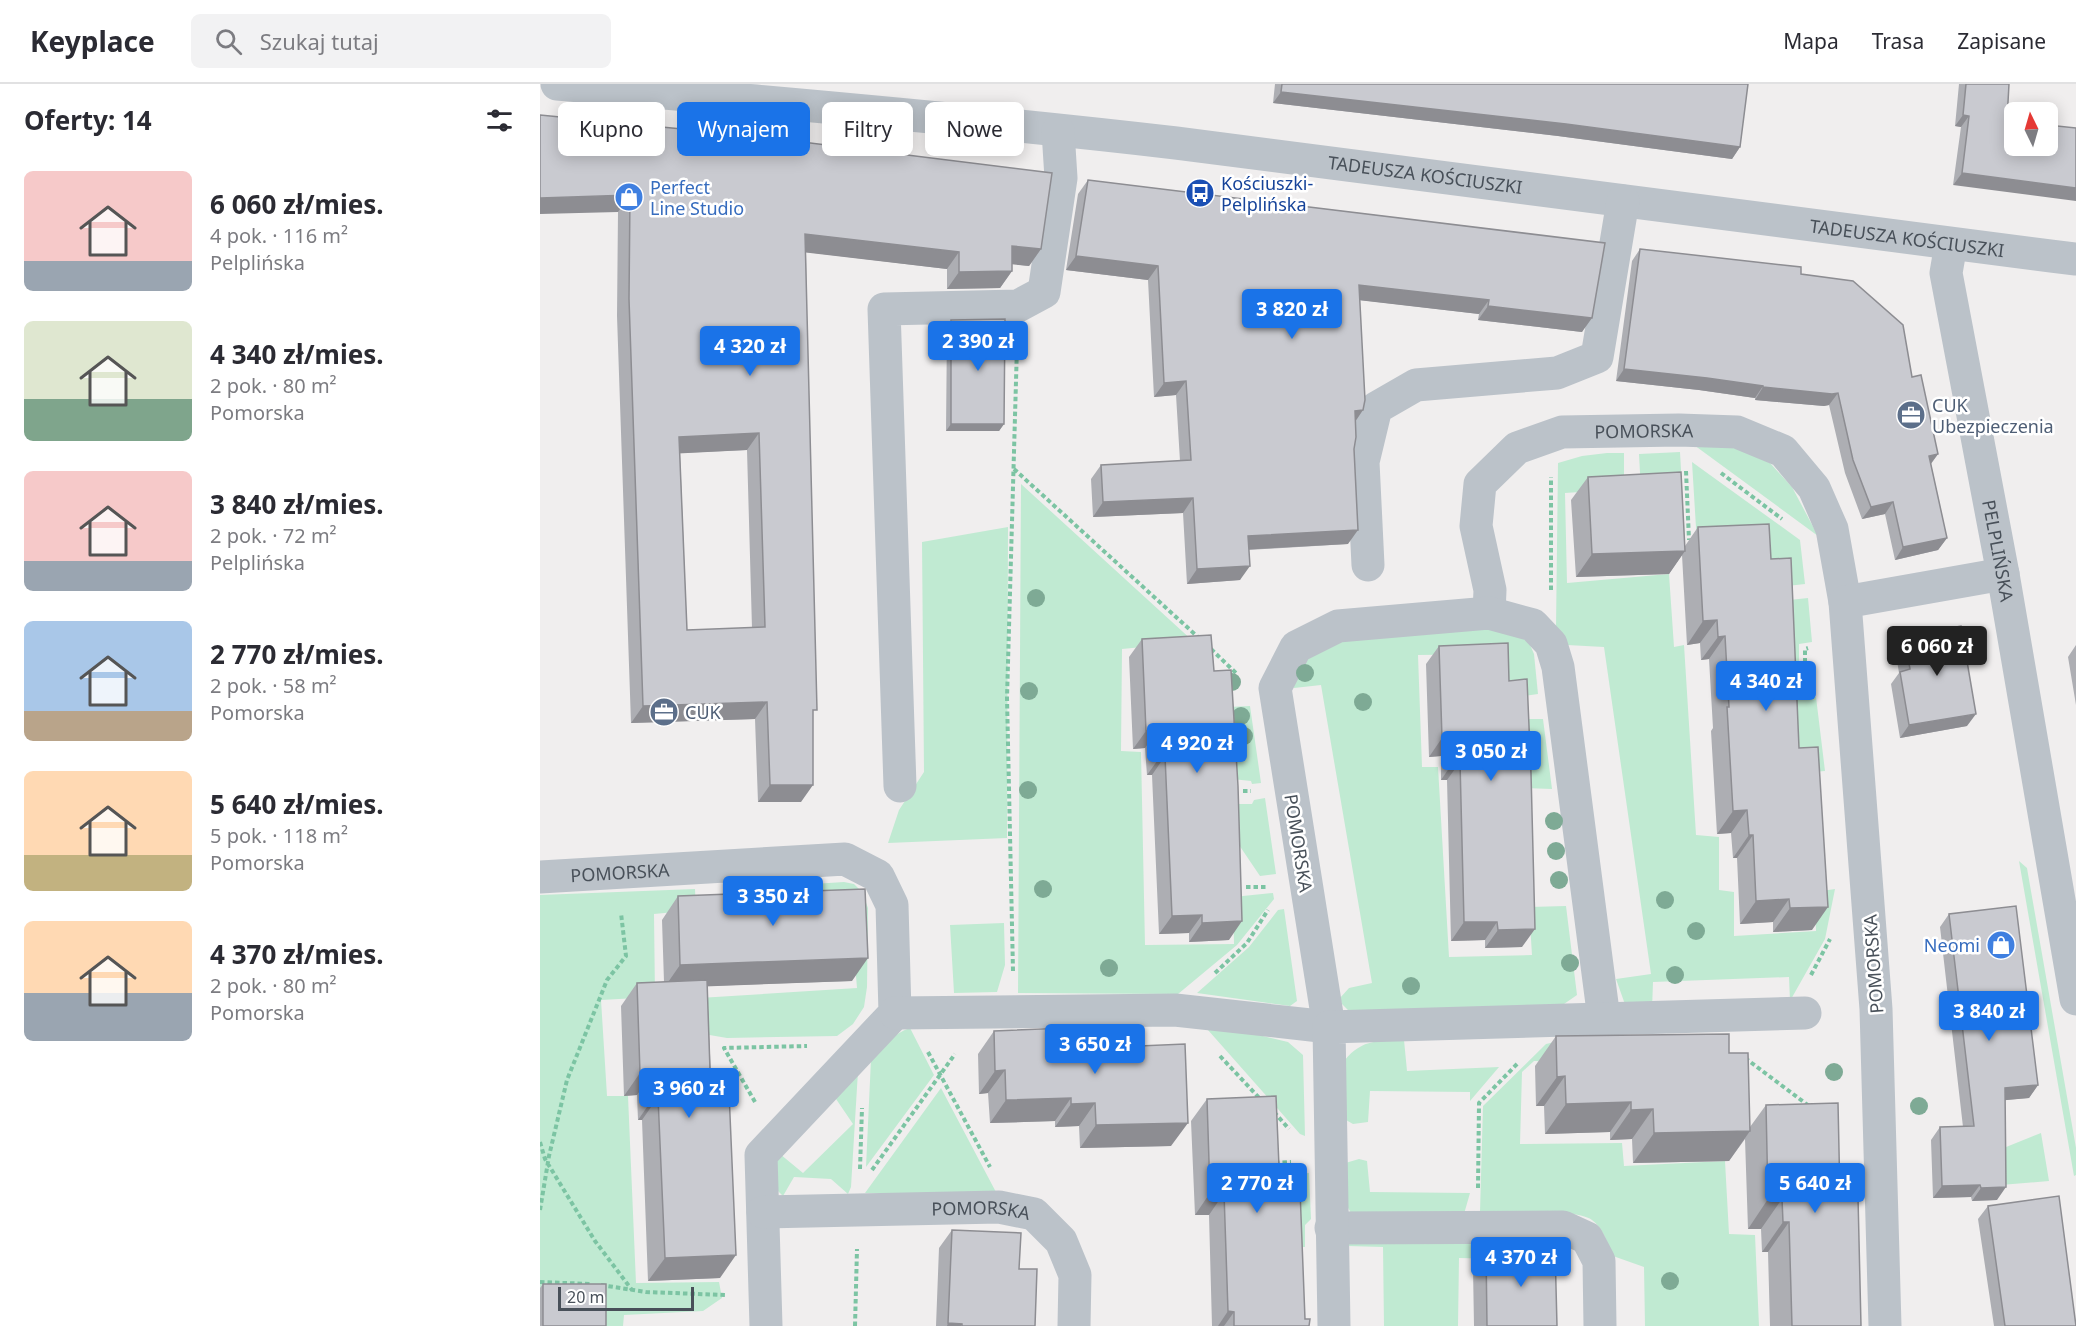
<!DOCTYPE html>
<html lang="pl">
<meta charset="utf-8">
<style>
body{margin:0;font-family:"Noto Sans",sans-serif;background:#f2f2f3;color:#2b2b33;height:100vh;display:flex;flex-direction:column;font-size:22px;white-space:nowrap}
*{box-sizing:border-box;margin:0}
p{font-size:20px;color:#7c7c81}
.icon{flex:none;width:33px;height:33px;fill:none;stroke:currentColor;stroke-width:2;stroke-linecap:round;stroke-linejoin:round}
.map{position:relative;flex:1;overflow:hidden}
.sheet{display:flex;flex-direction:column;background:#fff;width:540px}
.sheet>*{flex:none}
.hud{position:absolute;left:18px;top:18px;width:570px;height:54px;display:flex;gap:12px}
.needle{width:39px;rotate:355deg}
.buttons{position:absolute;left:1464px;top:18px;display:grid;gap:12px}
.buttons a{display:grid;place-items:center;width:54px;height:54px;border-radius:9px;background:#fff;box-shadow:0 3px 15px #0003;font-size:30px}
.scale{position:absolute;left:18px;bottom:15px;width:136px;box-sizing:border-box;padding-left:6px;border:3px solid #485059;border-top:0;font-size:16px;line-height:21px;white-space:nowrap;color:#485059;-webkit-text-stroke:4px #fff;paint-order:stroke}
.price{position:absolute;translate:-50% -51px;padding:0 14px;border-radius:6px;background:#1a73e8;color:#fff;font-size:20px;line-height:39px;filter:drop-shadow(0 2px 3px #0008)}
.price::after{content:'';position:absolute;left:50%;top:36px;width:18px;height:14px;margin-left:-9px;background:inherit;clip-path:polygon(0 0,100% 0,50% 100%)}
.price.current{background:#222;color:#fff}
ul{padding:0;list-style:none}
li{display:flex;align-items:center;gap:18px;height:150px;padding:0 24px}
li span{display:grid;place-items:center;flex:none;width:168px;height:120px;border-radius:9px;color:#555}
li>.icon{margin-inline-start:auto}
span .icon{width:72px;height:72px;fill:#fffc;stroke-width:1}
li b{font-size:26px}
h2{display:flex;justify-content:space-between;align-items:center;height:72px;padding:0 24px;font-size:26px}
.chip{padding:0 21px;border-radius:9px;background:#fff;box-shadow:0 3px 15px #0003;font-size:21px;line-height:54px}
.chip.current{background:#1a73e8;color:#fff}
header{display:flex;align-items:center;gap:36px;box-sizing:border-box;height:84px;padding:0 30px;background:#fff;border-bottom:2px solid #e1e1e2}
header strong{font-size:28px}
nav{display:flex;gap:33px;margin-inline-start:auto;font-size:21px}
.search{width:420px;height:54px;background:#f2f2f3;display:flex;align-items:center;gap:15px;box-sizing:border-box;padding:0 21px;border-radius:9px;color:#7c7c81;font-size:22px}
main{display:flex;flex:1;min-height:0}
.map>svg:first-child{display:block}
.green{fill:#c0ead2}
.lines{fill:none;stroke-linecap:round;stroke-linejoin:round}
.path{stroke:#7cc4a3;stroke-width:4;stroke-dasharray:4.5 3;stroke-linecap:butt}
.minor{stroke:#bbc2c9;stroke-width:33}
.tree{fill:#7eaa95}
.wall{fill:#adaeb3;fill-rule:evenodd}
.shaded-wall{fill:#8d8d92}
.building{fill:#c9cad0;stroke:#8d8d92;stroke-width:1.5;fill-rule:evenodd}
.labels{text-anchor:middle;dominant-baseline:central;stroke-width:5;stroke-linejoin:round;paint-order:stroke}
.street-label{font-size:18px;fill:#485059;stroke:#fff}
.transit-label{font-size:18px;fill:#164399;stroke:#fff;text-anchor:start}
.shop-label{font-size:18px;fill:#366cbe;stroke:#fff;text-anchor:start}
.service-label{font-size:18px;fill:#4e5e75;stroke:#fff;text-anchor:start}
</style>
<header>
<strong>Keyplace</strong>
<div class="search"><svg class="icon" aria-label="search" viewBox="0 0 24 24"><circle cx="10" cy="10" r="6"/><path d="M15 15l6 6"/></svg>Szukaj tutaj</div>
<nav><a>Mapa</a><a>Trasa</a><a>Zapisane</a></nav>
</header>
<main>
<section class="sheet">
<h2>Oferty: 14<svg class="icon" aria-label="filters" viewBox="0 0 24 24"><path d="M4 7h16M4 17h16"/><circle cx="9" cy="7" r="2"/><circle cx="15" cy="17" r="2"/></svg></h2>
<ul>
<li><span style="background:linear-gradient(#f6c9c9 75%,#9aa5b1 0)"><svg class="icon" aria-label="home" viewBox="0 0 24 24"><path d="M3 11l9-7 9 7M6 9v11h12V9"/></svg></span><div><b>6 060 zł/mies.</b><p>4 pok. · 116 m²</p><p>Pelplińska</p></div></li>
<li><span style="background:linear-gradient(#dfe7d0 65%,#7fa58c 0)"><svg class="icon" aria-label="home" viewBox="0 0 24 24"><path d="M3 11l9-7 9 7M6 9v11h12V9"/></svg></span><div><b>4 340 zł/mies.</b><p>2 pok. · 80 m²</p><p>Pomorska</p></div></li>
<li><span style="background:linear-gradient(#f6c9c9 75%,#9aa5b1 0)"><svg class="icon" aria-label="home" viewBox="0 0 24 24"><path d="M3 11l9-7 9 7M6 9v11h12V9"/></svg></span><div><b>3 840 zł/mies.</b><p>2 pok. · 72 m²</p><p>Pelplińska</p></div></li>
<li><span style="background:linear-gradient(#a9c7e8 75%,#b9a48a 0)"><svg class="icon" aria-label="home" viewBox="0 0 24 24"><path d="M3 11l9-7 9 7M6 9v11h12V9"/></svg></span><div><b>2 770 zł/mies.</b><p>2 pok. · 58 m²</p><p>Pomorska</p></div></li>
<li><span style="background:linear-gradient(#ffd9b3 70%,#c2b280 0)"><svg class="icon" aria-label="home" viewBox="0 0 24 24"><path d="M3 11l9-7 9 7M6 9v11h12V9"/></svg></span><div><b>5 640 zł/mies.</b><p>5 pok. · 118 m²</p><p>Pomorska</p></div></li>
<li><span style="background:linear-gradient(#ffd9b3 60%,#9aa5b1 0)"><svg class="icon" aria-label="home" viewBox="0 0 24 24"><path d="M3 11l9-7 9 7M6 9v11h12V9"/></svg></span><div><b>4 370 zł/mies.</b><p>2 pok. · 80 m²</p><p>Pomorska</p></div></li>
</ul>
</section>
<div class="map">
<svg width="1536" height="1242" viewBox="0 0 1536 1242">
<rect width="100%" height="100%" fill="#f0eeee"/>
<path class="green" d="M1154 361 1196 362 1230 379 1252 403 1278 452Z
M1140 368 1145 456 1127 458 1101 408 1099 370Z
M1067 369H1084V405L1025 409 1027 499 1129 490 1134 563 1144 561 1156 751 1179 753V806L1194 808V852L1276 847 1275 808 1295 805 1285 855 1250 917 1249 893 1113 898 1112 926H1087L1076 895 1111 890 1064 563 1027 561 1016 545 1018 379 1042 372Z
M1152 378 1260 456 1265 500 1247 502 1157 460Z
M481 400 654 558 582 565 581 667 601 668 605 861 694 860 693 813 733 809 734 815 697 861 638 910 478 909Z
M468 443 467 754 348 759 359 726 384 688 382 458Z
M1268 514 1272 558 1259 560V589H1242L1240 517Z
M965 544 988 556 994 570 998 610 965 615 961 570 878 571 882 683H898L909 873 992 871 989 823 1026 822 1037 911 1024 920 811 929 802 920 800 914 809 904 832 899 781 601 754 604 752 598 758 574 804 554Z
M1276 613 1285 687 1273 688 1248 682 1245 614Z
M710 622 721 699 712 700 711 697 692 695 688 623Z
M961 635H1003L1012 705 984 704Z
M725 714 736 790 720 792 697 758 690 720H712L714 716Z
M1479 777 1487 784 1488 790 1536 1064V1091L1534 1092Z
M304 798 314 800 322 808 328 824 327 903 324 923 313 940 297 952 187 954 152 948 159 914 317 904 310 820 274 819 273 800Z
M155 805 156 826 114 830 115 913 61 916 67 1012H88L96 1199 179 1198 182 1214 163 1227 84 1231 83 1242H59L0 1212V811Z
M744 825 757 917 750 922 657 909 709 863 738 826Z
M464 839 465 881 457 908 414 909 410 841Z
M660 937 748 958 763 971 765 1052 760 1050Z
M370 944 394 991 326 1083 331 975C343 963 354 949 370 944Z
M1032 954 1031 978 994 977 982 988 980 1060 1082 1059 1084 1082 1185 1077 1189 1150 1215 1151 1219 1242H1105L1104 1183 1073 1172C1068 1160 1063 1144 1052 1136 1035 1124 963 1128 940 1128L943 1022 1006 960Z
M864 956 867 987 959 983 930 1017V1008L830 1007 828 1038 813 1040 806 1036 801 981C820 955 835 957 864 956Z
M318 987 311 1103 308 1110 291 1095 254 1093 243 1112 238 1107 236 1073 240 1070 263 1089 313 1040 294 1012Z
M401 1004 457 1110 325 1109Z
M1501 1049 1509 1097 1424 1104 1419 1082Z
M819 1075 827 1077 830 1108 930 1109 924 1130 811 1129 806 1120 802 1080Z
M769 1089 771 1135 765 1141V1163H748L728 1091Z
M996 1152 1000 1176 919 1174 918 1242H844L843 1163 807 1162 809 1153Z"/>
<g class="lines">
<path class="path" d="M474 385 659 554
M1146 387 1149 456
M1181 389 1242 435
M1011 506V393
M671 565 698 591
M1265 601V565L1268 564
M703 707H711
M706 803H727
M473 887 467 614 477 262
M675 889 707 859 728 826
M1271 891 1290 855
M388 968 450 1083
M680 972 722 1017
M1205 974 1269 1022
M215 1018 184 964 267 962
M734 1028 749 1045
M0 1058 5 1075 55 1157 92 1206
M735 1079 751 1078
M320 1085 322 1024
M332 1086 415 970
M938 1104 939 1019 979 978
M0 1126 9 1072 27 996 67 896 86 872 81 829
M0 1198 51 1200
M61 1201 106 1208 185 1211
M315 1242 317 1165"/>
<g class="minor">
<path id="s1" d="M17 0C223 17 430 35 636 59 937 95 1236 139 1536 175"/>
<path id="s2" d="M1411 160 1406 189 1463 490 1536 915"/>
<path d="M828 481 823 378 836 324 876 301 1017 289 1057 273 1083 117"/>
<path id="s3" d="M949 529 950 506 936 442 940 400 977 364 1022 348 1139 346 1197 348 1243 367 1274 404 1292 445 1305 518"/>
<path d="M360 702 344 225 478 222 504 208 521 94 518 47"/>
<path id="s4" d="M0 793 305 775 338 792 352 821 355 929 221 1071 226 1242"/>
<path d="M355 929 635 926 789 943 735 604 756 563 798 542 949 529 993 541 1011 560 1018 583 1064 935"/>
<path id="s5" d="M223 1128 459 1123 494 1130 521 1157 535 1191 534 1242"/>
<path d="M791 1144 1023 1143 1047 1154 1059 1177 1060 1242"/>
<path d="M794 1242 789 943 1265 929"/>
<path d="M1345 1242 1336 925 1305 518 1463 490"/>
</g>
</g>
<g class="tree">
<circle cx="496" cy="514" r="9"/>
<circle cx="765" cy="589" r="9"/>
<circle cx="692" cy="598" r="9"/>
<circle cx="489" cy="607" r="9"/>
<circle cx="823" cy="618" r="9"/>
<circle cx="701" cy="632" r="9"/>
<circle cx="704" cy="652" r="9"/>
<circle cx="488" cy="706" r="9"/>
<circle cx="1014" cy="737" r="9"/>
<circle cx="1016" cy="767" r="9"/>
<circle cx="1019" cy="796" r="9"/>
<circle cx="503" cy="805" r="9"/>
<circle cx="1125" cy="816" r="9"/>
<circle cx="1156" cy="847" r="9"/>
<circle cx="1030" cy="879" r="9"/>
<circle cx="569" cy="884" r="9"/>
<circle cx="1135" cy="891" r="9"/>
<circle cx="871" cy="902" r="9"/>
<circle cx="565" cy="949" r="9"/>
<circle cx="1294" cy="988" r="9"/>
<circle cx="1379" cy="1022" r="9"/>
<circle cx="1130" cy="1197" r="9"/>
</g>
<path class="wall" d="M735 0H1208L1200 63 1192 75 1018 52 733 19Z
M1419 0H1469L1467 36 1413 101 1421 43 1415 42Z
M0 31 501 165 489 182 472 180V187L460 204 407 205V185L266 168 273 632 261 718H218L215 635 91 639 77 232 78 128ZM207 366 212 544 147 546 140 369Z
M548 96 1065 159 1042 248 938 236 939 230 820 216 814 365 808 460 709 466 700 496 647 500 643 429 553 433 551 395 561 381 640 377 636 311 614 313 608 196 526 186 538 110Z
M1100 165 1261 190 1372 293 1398 370 1391 380 1407 454 1398 466 1355 476 1345 430 1322 435 1305 389 1289 321 1284 322 1215 316V314L1159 306 1076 297 1092 177Z
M411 236 464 340 459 347H406L407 243Z
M1048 393 1145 462 1158 443 1231 475 1259 664 1272 846 1233 848V838L1200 840 1197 774H1193L1191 749 1177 750 1171 647 1173 644 1169 575 1161 576 1160 559 1147 561 1142 471 1129 490 1036 493 1031 416Z
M1364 552 1427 642 1360 654 1351 600 1359 589 1355 564Z
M602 555 689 856 649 858V849L619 850 612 691H607L605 664 593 665 589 573Z
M1536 561V621L1528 573Z
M899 562 982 863 945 864V856L911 857 907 696H901V672L889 673 886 580Z
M138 812 312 897 167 902 180 1194 108 1197 102 1036H98L97 1011 84 1012 81 922 97 899 124 898 122 836Z
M1409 830 1498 1001 1489 1014 1465 1016 1457 1116 1432 1117 1431 1113 1393 1114 1391 1056 1400 1043H1423L1400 843Z
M454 947 553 964 631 1062 540 1064 539 1042 515 1043V1037L450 1039 448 1009 439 1010 438 970Z
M1016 952 1189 969 1210 1043 1226 1021 1300 1113 1321 1242H1230L1228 1168H1222L1221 1145H1208L1205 1055 1189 1077 1093 1079 1092 1055 1070 1056V1048L1005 1050 1004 1022H996L995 982Z
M667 1015 740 1106 765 1235 769 1242H672L669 1131H655L651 1037Z
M1448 1122 1536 1242H1454L1438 1135Z
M412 1146 479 1185 495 1242H396L399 1164Z
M946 1166 1017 1242H934L933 1184Z
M3 1200 66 1242H0V1204Z"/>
<path class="shaded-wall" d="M741 8 1026 40 1200 63 1192 75 1018 52 733 19Z
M1423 31 1429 32 1421 43 1415 42Z
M1422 89 1536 104V117L1413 101Z
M90 111 78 128 0 130V114Z
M265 150 419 168 407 185 253 167Z
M472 162 501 165 489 182 460 179Z
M536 172 618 182 608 196 526 186Z
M472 187 460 204 407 205 419 188Z
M819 201 949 216 939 230 809 215Z
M948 222 1052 234 1042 248 938 236Z
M1084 285 1167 294 1223 302 1215 314 1159 306 1076 297Z
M646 297 636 311 614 313 624 299Z
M1223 303 1298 309 1289 321 1284 322 1215 316Z
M823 326 813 341 815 327Z
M411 340H464L459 347H406Z
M219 349 207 366 128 370 139 353Z
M1398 370 1389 382V372Z
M653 414 643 429 553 433 563 418Z
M1353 418 1345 430 1322 435 1331 423Z
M818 446 808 460 698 466 708 452Z
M1407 454 1398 466 1355 476 1363 463Z
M1145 467 1129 490 1036 493 1052 470Z
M710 482 700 496 647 500 657 485Z
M1177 536 1160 559 1147 561 1163 537Z
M1185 552 1169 575 1161 576 1178 553Z
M227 618 215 635 91 639 103 622Z
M1436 630 1427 642 1360 654 1369 641Z
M618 646 605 664 593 665 606 647Z
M902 654H914L901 672 889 673Z
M625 672 612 691H607L620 673Z
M914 677 920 678 907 696H901Z
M230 701H273L261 718H218Z
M1207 726 1191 749 1177 750 1193 727Z
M1209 751H1213L1197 774H1193Z
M1249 815 1233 838 1200 840 1216 817Z
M1288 823 1272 846 1233 848 1250 824Z
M662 831 649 849 619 850 632 832Z
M702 837 689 856 649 858 662 839Z
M924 838H957L945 856 911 857Z
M995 845 982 863 945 864 958 846Z
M328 874 312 897 124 904 140 881Z
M465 986 448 1009 439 1010 455 987Z
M113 988 97 1011 84 1012 100 989Z
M1025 992 1004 1022H996L1017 993Z
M1498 1001 1489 1014 1456 1017 1465 1004Z
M114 1013H118L102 1036H98Z
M531 1014 515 1037 450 1039 466 1016Z
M1091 1018 1070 1048 1005 1050 1026 1020Z
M555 1019 539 1042 515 1043 531 1020Z
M1113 1025 1092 1055 1070 1056 1091 1026Z
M648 1039 631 1062 540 1064 556 1041Z
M1210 1047 1189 1077 1093 1079 1114 1049Z
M1440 1101 1431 1113 1393 1114 1402 1102Z
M1466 1103 1457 1116 1432 1117 1441 1104Z
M670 1109H684L669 1131H655Z
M1228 1115H1242L1221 1145H1208Z
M1243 1138H1249L1228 1168H1222Z
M196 1171 180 1194 108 1197 125 1174Z
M688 1227 694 1228 684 1242H678Z
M408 1239 422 1240 421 1242H407Z"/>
<path class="building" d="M742 0H1208L1200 63 1026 40 741 8Z
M1426 0H1469L1467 36 1474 37V62H1508V41L1536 44V104L1422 89 1429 32 1423 31Z
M0 31 213 52 512 89 501 165 472 162V187L419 188V168L265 150 277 626H273V701H230L227 618 103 622 89 215 90 111 0 114ZM219 349 225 543 147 546 139 353Z
M548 96 1065 159 1052 234 948 222 949 216 819 201 825 316 823 326 815 327 816 353 814 365 818 446 708 452 710 482 657 485 653 414 563 418 561 381 651 376 646 297 624 299 618 182 536 172Z
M1100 165 1261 183V190L1313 197 1363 241 1372 293 1381 291 1398 370 1389 372 1407 454 1363 463 1353 418 1331 423 1313 376 1298 309 1292 310 1223 303V302L1167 294 1084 285Z
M465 235 464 340H411V236Z
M1141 388 1145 467 1052 470 1048 393Z
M1229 440 1231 475 1251 474 1259 664 1278 663 1288 823 1250 824 1249 815 1216 817 1213 751H1209L1207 726 1193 727 1187 623H1189L1185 552 1178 553 1177 536 1163 537 1158 443Z
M1421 542 1436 630 1369 641 1360 588 1370 585 1364 552Z
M671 551 674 587 691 586 698 702 702 837 662 839V831L632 832 625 672 620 673 618 646 606 647 602 555Z
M968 559 969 597 987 595 991 689 995 845 958 846 957 838H924L920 678 914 677V654H902L899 562Z
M325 805 328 874 140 881 138 812Z
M1476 822 1498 1001 1465 1004 1466 1103 1441 1104 1440 1101 1402 1102 1400 1043 1434 1042 1409 830Z
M167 896 170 986 188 985 196 1171 125 1174 118 1013H114L113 988 100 989 97 899Z
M552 943 553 964 645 960 648 1039 556 1041 555 1019 531 1020V1014L466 1016 465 986 455 987 454 947Z
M1189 950V969H1208L1210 1047 1114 1049 1113 1025 1091 1026V1018L1026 1020 1025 992 1017 993 1016 952Z
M736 1012 740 1106H760L765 1235H770L769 1242H694V1228L688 1227 684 1109H670L667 1015Z
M1298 1019 1300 1113H1318L1321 1242H1252L1249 1138H1243L1242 1115H1228L1226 1021Z
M1519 1112 1536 1242H1465L1448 1122Z
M412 1146 481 1149 479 1185H497L495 1242H422V1240L408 1239Z
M1015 1164 1017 1242H947L946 1166Z
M3 1200H66V1242H3Z"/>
<defs>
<g id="bus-disc" transform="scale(1.5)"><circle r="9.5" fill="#1a4fb4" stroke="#fff"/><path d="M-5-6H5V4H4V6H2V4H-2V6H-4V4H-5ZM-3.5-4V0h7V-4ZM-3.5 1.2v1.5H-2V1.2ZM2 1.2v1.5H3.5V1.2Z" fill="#fff"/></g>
<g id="shop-disc" transform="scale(1.5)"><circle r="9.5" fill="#3f7fe0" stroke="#fff"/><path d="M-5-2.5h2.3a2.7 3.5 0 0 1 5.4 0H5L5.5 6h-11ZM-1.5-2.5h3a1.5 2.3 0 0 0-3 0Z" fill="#fff"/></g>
<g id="office-disc" transform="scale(1.5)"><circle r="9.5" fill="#5c6f8a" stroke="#fff"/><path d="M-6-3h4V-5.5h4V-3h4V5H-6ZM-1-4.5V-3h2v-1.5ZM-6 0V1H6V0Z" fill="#fff"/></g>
</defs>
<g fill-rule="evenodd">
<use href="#bus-disc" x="660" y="109"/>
<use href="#shop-disc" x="89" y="113"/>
<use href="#office-disc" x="1371" y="331"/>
<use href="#office-disc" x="124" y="628"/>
<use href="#shop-disc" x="1461" y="861"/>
</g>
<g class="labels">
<g class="street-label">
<text stroke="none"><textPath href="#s1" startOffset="873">TADEUSZA KOŚCIUSZKI</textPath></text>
<text stroke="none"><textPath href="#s1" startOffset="1359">TADEUSZA KOŚCIUSZKI</textPath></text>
<text stroke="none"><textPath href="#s3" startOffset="312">POMORSKA</textPath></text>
<text stroke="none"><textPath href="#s2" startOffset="312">PELPLIŃSKA</textPath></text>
<text transform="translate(759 759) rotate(81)">POMORSKA</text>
<text stroke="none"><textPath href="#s4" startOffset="80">POMORSKA</textPath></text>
<text transform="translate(1333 880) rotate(-94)">POMORSKA</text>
<text stroke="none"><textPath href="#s5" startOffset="218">POMORSKA</textPath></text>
</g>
<g class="transit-label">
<text x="681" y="99">Kościuszki-<tspan x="681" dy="21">Pelplińska</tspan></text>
</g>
<g class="shop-label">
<text x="110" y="103">Perfect<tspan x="110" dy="21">Line Studio</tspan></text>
<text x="1440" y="861" text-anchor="end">Neomi</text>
</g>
<g class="service-label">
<text x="1392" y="321">CUK<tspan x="1392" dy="21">Ubezpieczenia</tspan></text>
<text x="145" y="628">CUK</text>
</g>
</g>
</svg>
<div class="buttons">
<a><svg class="needle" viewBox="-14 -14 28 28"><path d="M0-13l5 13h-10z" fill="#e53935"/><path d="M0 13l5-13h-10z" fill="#7c7c81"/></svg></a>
</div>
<div class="scale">20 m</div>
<b class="price" style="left:752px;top:256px">3 820 zł</b>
<b class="price" style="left:438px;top:288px">2 390 zł</b>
<b class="price" style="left:210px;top:293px">4 320 zł</b>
<b class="price current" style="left:1397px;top:593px">6 060 zł</b>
<b class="price" style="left:1226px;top:628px">4 340 zł</b>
<b class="price" style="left:657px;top:690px">4 920 zł</b>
<b class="price" style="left:951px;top:698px">3 050 zł</b>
<b class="price" style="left:233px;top:843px">3 350 zł</b>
<b class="price" style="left:1449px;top:958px">3 840 zł</b>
<b class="price" style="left:555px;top:991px">3 650 zł</b>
<b class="price" style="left:149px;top:1035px">3 960 zł</b>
<b class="price" style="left:717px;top:1130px">2 770 zł</b>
<b class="price" style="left:1275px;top:1130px">5 640 zł</b>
<b class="price" style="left:981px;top:1204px">4 370 zł</b>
<div class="hud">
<a class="chip">Kupno</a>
<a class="chip current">Wynajem</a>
<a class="chip">Filtry</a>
<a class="chip">Nowe</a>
</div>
</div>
</main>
